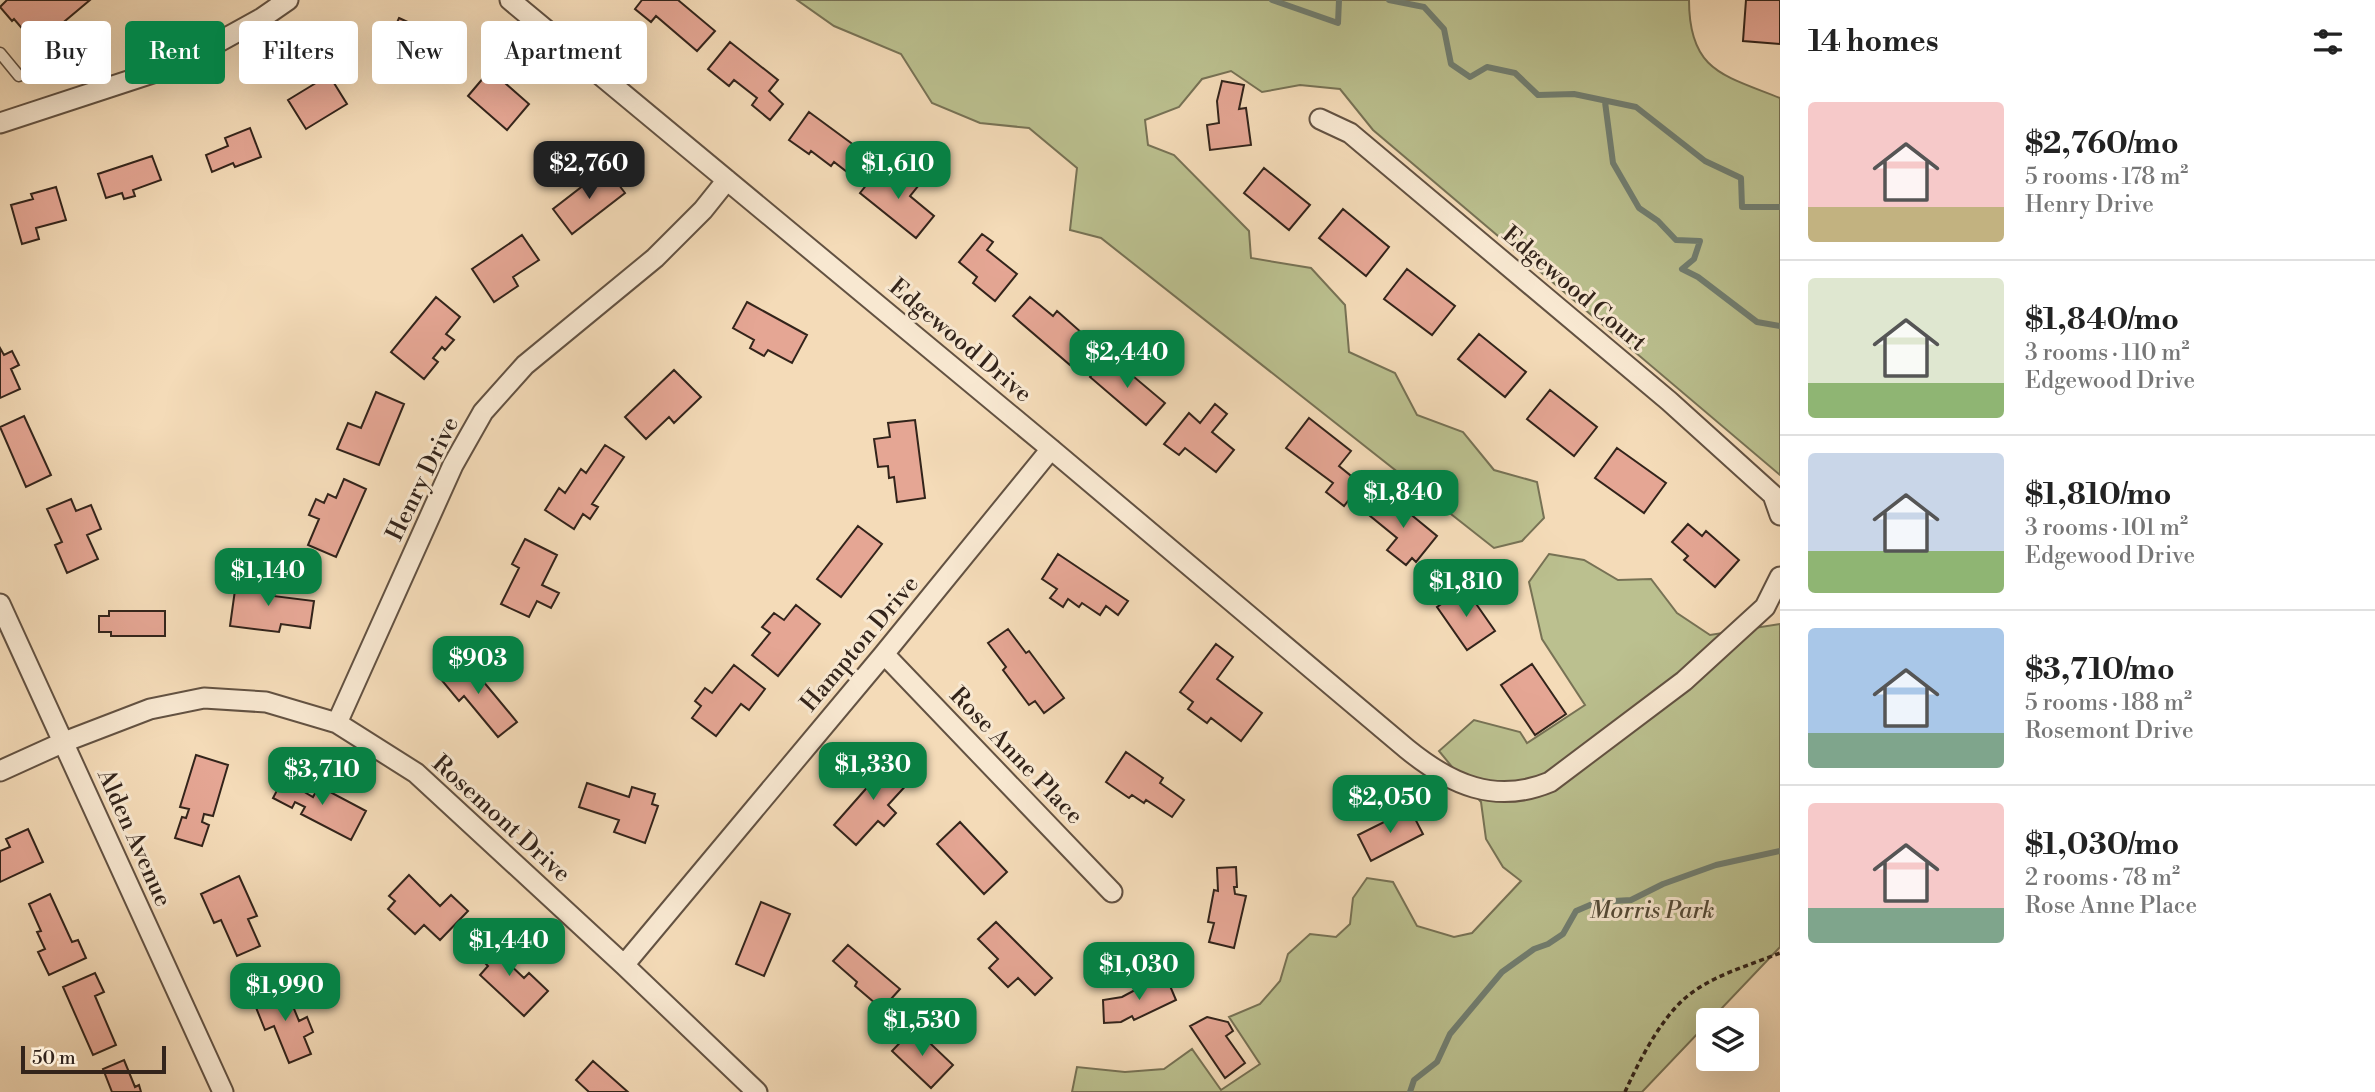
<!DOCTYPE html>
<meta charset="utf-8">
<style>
body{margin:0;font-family:"Libre Bodoni",serif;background:#f2f2f2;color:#222;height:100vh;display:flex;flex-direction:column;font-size:26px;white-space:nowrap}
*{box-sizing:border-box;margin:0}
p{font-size:23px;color:#767676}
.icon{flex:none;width:38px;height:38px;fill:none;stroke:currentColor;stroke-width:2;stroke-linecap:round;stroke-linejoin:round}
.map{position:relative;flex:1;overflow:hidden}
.panel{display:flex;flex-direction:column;background:#fff;width:595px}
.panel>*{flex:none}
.guide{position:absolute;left:21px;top:21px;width:665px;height:63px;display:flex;gap:14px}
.controls{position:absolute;left:1696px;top:1008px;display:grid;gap:14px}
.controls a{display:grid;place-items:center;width:63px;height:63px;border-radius:7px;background:#fff;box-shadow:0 7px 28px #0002;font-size:35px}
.scale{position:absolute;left:21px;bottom:18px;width:145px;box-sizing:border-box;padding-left:7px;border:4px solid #33241b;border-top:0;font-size:19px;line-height:24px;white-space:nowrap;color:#33241b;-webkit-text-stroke:5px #f8e8d1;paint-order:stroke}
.price{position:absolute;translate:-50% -60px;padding:0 16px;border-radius:14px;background:#0b8043;color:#fff;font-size:23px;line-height:46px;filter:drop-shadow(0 2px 4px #0008)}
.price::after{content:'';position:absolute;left:50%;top:42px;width:21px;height:16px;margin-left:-10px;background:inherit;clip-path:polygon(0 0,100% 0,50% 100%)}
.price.active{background:#222;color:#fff}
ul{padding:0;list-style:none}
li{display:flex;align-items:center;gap:21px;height:175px;padding:0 28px}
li+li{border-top:2px solid #e0e0e0}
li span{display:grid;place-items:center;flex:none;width:196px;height:140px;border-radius:7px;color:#555}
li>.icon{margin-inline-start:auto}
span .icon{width:84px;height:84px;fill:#fffc;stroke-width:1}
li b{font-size:30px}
h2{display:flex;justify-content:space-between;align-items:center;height:84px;padding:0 28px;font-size:30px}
.chip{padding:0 24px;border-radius:7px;background:#fff;box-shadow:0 7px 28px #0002;font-size:24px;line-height:63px}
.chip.active{background:#0b8043;color:#fff}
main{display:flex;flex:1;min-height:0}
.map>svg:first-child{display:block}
.green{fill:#bbc08f;stroke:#777255;stroke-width:2}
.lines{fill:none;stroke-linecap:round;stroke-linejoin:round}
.stream{stroke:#727f72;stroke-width:6}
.building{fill:#e5a694;stroke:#33241b;stroke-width:2}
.service-casing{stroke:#635242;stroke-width:13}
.minor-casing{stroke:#635242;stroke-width:23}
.path{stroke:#33241b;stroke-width:3.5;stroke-dasharray:5 3.5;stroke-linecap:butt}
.service{stroke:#f8e8d1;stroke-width:10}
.minor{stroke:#f8e8d1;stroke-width:19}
.labels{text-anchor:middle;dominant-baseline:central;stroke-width:6;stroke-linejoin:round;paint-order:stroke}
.street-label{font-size:24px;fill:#33241b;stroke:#f8e8d1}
.park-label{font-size:24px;font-style:italic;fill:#554b38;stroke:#f8e8d1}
</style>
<main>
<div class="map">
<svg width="1780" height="1092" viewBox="0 0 1780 1092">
<rect width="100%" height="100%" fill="#f4dbb8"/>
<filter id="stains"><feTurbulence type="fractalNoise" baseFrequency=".00286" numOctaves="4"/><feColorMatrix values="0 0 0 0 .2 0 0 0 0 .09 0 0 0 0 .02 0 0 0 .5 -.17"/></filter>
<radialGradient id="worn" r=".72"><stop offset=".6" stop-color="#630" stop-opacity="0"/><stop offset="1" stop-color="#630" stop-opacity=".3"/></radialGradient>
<path class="green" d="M797 0H1689C1689 71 1723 75 1780 98V475L1373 130 1340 89 1300 85 1262 92 1231 71 1202 79 1179 107 1145 120 1148 145 1174 155 1249 231 1251 258 1311 268 1345 305 1349 352 1395 373 1417 415 1463 432 1494 470 1537 482 1544 518 1522 541 1494 548 1101 238 1070 230 1077 168 1029 128 980 123 932 103 901 54 834 26Z
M1549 554 1584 560 1618 580 1651 579 1677 613 1710 635 1780 624V947L1642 1092H1072L1077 1067 1125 1072 1164 1069 1192 1049 1221 1090 1260 1064 1229 1017 1260 1004 1280 981 1288 954 1310 934 1336 937 1350 924 1353 898 1367 878 1393 882 1417 926 1454 937 1472 933 1521 881 1503 867 1486 839 1481 802 1439 751 1474 720 1520 732 1527 743 1585 705 1542 639 1529 582Z"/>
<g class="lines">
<path class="stream" d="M1272 0 1338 23 1339 0
M1389 0 1424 7 1444 29 1451 64 1470 77 1487 67 1515 73 1538 95 1574 94 1636 107 1705 161 1741 178 1742 207H1780
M1605 102 1613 163 1639 208 1658 221 1676 240 1700 241 1694 259 1682 269 1698 277 1757 322 1780 326
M1410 1092 1414 1080 1437 1062 1450 1034 1502 972 1534 949 1548 944 1563 934 1576 911 1597 902 1631 900 1663 884 1716 865 1780 851"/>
</g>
<path class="building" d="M7 0H90L53 31 49 26 32 40 14 19 12 21 0 7Z
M642 0H678L715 31 697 51 656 16 651 22 635 9Z
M1746 0H1780V44L1743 41Z
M399 18 447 40 433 71 385 49Z
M730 42 778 80 769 91 783 104 770 120 752 105 757 98 734 80 729 86 708 69Z
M490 70 529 104 507 130 468 96Z
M329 75 347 104 306 129 288 100Z
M1222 81 1244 85 1239 109 1246 108 1251 145 1210 150 1207 125 1219 123 1217 101Z
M809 112 866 154 851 175 834 162 831 166 811 151 809 154 789 140Z
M250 128 261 157 235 167 233 163 212 172 206 155 228 146 225 138Z
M152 156 161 180 133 190 135 196 124 199 122 193 106 198 98 174Z
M606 168 625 193 572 234 553 209Z
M880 168 893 179 900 170 919 185 910 196 934 216 916 238 860 193Z
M1264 168 1310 205 1289 230 1244 193Z
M56 187 66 220 36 228 39 239 22 244 11 205 33 199 31 194Z
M1343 209 1389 247 1366 276 1319 238Z
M982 234 993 242 987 250 1017 274 995 301 973 283 977 277 959 262Z
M522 235 539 260 513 277 518 286 494 302 472 269Z
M1407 269 1455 306 1432 335 1384 299Z
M436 297 460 317 446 334 454 340 445 350 442 347 433 358 438 362 424 379 391 352Z
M1030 297 1053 316 1057 311 1091 341 1070 365 1013 316Z
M747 302 807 335 792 363 768 350 764 356 750 348 754 340 733 328Z
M1479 334 1526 372 1505 397 1458 359Z
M0 348 4 355 12 351 19 365 11 369 20 389 0 398Z
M1108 355 1165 403 1146 425 1090 377Z
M674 370 701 397 674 423 669 417 646 439 625 417Z
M1550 390 1597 427 1574 456 1527 419Z
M376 392 404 404 379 465 337 449 348 423 361 428Z
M1215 404 1227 414 1212 432 1234 450 1216 472 1185 448 1179 455 1164 444 1189 413 1200 423Z
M24 416 51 475 26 487 0 427Z
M1309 418 1351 451 1339 466 1361 484 1344 506 1326 492 1333 483 1286 448Z
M915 420 925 498 897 502 894 477 889 478 888 466 878 467 874 439 890 437 888 423Z
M605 445 624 457 592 504 598 507 590 519 583 514 574 529 545 510 559 488 565 493 581 469 586 473Z
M1617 448 1666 483 1644 513 1595 478Z
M344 479 366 489 336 557 308 545 319 519 309 515 316 499 324 503 328 494 336 498Z
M1386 494 1437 536 1416 562 1412 558 1406 565 1387 550 1397 538 1369 515Z
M71 499 76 511 91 505 101 529 87 535 98 559 67 573 55 545 62 542 47 509Z
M1688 524 1702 536 1706 531 1739 560 1715 587 1684 560 1688 556 1672 542Z
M858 526 882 544 841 597 817 579Z
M525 539 557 555 542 585 559 593 551 608 537 601 529 617 501 604 519 568 512 564Z
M1058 554 1128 601 1118 615 1106 606 1100 615 1082 603 1079 607 1068 599 1063 607 1050 598 1057 589 1042 579Z
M249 572 268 575 265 595 314 601 310 628 281 624 279 632 230 626 235 590 246 592Z
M1465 588 1495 631 1467 650 1437 607Z
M796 605 820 624 778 676 752 655 770 633 762 627 774 613 784 620Z
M109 611H165V636H111V632H99V616H109Z
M1008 629 1026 653 1029 651 1064 698 1044 713 1035 701 1029 705 1003 670 1006 667 988 643Z
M1216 644 1233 657 1217 679 1262 713 1241 741 1211 718 1207 723 1188 709 1193 702 1180 692Z
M463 657 517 722 498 737 464 696 459 701 439 677Z
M1532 664 1566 714 1535 735 1501 685Z
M734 665 765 689 749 710 741 704 716 736 692 718 701 706 695 701 705 688 712 693Z
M1126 752 1163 778 1160 783 1184 800 1172 817 1146 800 1144 803 1132 795 1129 798 1106 782Z
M196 755 228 765 213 816 204 814 202 822 209 825 202 846 175 838 182 817 186 818 189 809 180 807Z
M883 758 910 781 888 805 896 813 884 826 878 821 856 845 834 825 871 783 865 778Z
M285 775 304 785 301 790 313 797 319 786 366 811 351 840 301 814 305 807 295 802 292 808 273 798Z
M587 783 629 797 632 787 655 794 652 804 658 806 645 843 614 832 619 820 579 807Z
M1410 809 1423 834 1371 861 1358 835Z
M960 822 1007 872 984 894 937 844Z
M28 829 43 862 0 882V851L10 847 6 839Z
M1236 867 1237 887H1234L1235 894 1246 896 1234 948 1209 942 1214 923 1208 922 1214 890 1218 891 1217 868Z
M409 875 440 906 451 895 468 911 440 940 424 925 415 934 388 909 395 901 389 896Z
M239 876 257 916 248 919 260 946 237 956 221 920 214 923 201 894Z
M50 894 72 942 78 940 86 958 49 975 38 952 45 949 37 932 41 931 29 904Z
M761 902 790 914 764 976 736 964Z
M996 922 1052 978 1035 995 1018 978 1008 987 989 968 998 959 978 939Z
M489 936 508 954 504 959 524 978 529 973 548 991 524 1016 480 975 488 966 474 952Z
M848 945 900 989 882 1009 855 986 857 982 833 961Z
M95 973 104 992 95 996 116 1045 93 1055 63 987Z
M1165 974 1176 1000 1134 1020 1132 1016 1121 1022 1104 1023 1103 1000 1122 997Z
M285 987 299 1021 307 1017 313 1032 304 1037 311 1054 289 1063 274 1026 265 1030 253 1000Z
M1207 1017 1228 1022 1233 1031 1226 1036 1245 1063 1225 1078 1190 1026Z
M914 1028 953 1065 931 1088 892 1051Z
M124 1060 135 1087 139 1085 141 1092H112L103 1069Z
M593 1061 628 1092H589L576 1080Z"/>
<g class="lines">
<g class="service-casing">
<path id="service" d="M0 53 19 76"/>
</g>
<g class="minor-casing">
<path id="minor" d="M510 0 1051 449 1407 749C1450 784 1495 805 1550 782L1684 681 1765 607 1780 577
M1320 119 1350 133 1669 401 1773 495 1780 515
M0 123 177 65 262 18 288 0
M0 604 223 1092
M884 654 1112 892
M337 723 453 465 483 412 525 365 655 258 703 210 727 180
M0 771 64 742 150 709 204 698 266 702 337 723 416 773 624 965 757 1092
M624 965 884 654 1051 449"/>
</g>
<path class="path" d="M1625 1092C1638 1063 1659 1022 1683 1000 1709 976 1748 966 1780 953"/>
<use href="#service" class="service"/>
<use href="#minor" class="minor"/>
</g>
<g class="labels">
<g class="street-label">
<text transform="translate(1574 289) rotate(40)">Edgewood Court</text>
<text transform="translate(960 341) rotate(40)">Edgewood Drive</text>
<text transform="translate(423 479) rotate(-64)">Henry Drive</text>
<text transform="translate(860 644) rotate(-50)">Hampton Drive</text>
<text transform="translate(1016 756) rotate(46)">Rose Anne Place</text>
<text transform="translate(501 819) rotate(42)">Rosemont Drive</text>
<text transform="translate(134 838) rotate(66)">Alden Avenue</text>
</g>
<g class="park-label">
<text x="1652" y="911">Morris Park</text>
</g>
</g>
<rect width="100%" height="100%" filter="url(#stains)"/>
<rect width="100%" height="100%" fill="url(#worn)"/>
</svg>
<div class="controls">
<a><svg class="icon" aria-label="layers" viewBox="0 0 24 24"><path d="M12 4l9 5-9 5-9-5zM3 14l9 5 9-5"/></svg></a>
</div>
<div class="scale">50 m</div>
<b class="price active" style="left:589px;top:201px">$2,760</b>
<b class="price" style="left:898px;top:201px">$1,610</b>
<b class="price" style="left:1127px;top:390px">$2,440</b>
<b class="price" style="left:1403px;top:530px">$1,840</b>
<b class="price" style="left:268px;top:608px">$1,140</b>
<b class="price" style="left:1466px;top:619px">$1,810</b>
<b class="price" style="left:478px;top:696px">$903</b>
<b class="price" style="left:873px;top:802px">$1,330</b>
<b class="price" style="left:322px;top:807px">$3,710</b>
<b class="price" style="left:1390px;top:835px">$2,050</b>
<b class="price" style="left:509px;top:978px">$1,440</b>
<b class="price" style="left:1139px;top:1002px">$1,030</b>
<b class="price" style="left:285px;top:1023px">$1,990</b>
<b class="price" style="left:922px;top:1058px">$1,530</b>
<div class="guide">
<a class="chip">Buy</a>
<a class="chip active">Rent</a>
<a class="chip">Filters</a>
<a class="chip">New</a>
<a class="chip">Apartment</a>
</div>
</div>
<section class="panel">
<h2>14 homes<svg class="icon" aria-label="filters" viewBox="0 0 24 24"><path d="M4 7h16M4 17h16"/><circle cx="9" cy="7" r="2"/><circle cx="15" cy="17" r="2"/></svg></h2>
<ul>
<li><span style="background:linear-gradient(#f6c9c9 75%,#c2b280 0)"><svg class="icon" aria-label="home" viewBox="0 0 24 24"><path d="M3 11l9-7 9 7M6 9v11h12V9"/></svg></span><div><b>$2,760/mo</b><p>5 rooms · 178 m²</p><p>Henry Drive</p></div></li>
<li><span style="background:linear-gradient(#dfe7d0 75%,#8fb573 0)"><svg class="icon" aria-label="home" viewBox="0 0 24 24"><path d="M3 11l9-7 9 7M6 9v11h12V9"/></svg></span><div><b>$1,840/mo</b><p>3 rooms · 110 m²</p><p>Edgewood Drive</p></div></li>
<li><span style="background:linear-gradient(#c9d6e8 70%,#8fb573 0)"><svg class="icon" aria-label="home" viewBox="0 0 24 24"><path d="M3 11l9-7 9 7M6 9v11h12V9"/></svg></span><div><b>$1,810/mo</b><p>3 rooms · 101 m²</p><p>Edgewood Drive</p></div></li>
<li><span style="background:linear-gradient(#a9c7e8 75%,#7fa58c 0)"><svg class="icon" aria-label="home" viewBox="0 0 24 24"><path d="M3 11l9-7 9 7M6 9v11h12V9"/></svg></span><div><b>$3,710/mo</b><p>5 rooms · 188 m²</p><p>Rosemont Drive</p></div></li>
<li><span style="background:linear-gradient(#f6c9c9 75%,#7fa58c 0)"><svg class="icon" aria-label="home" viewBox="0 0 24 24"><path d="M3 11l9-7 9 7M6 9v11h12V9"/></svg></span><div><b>$1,030/mo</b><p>2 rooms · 78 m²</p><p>Rose Anne Place</p></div></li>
</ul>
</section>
</main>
